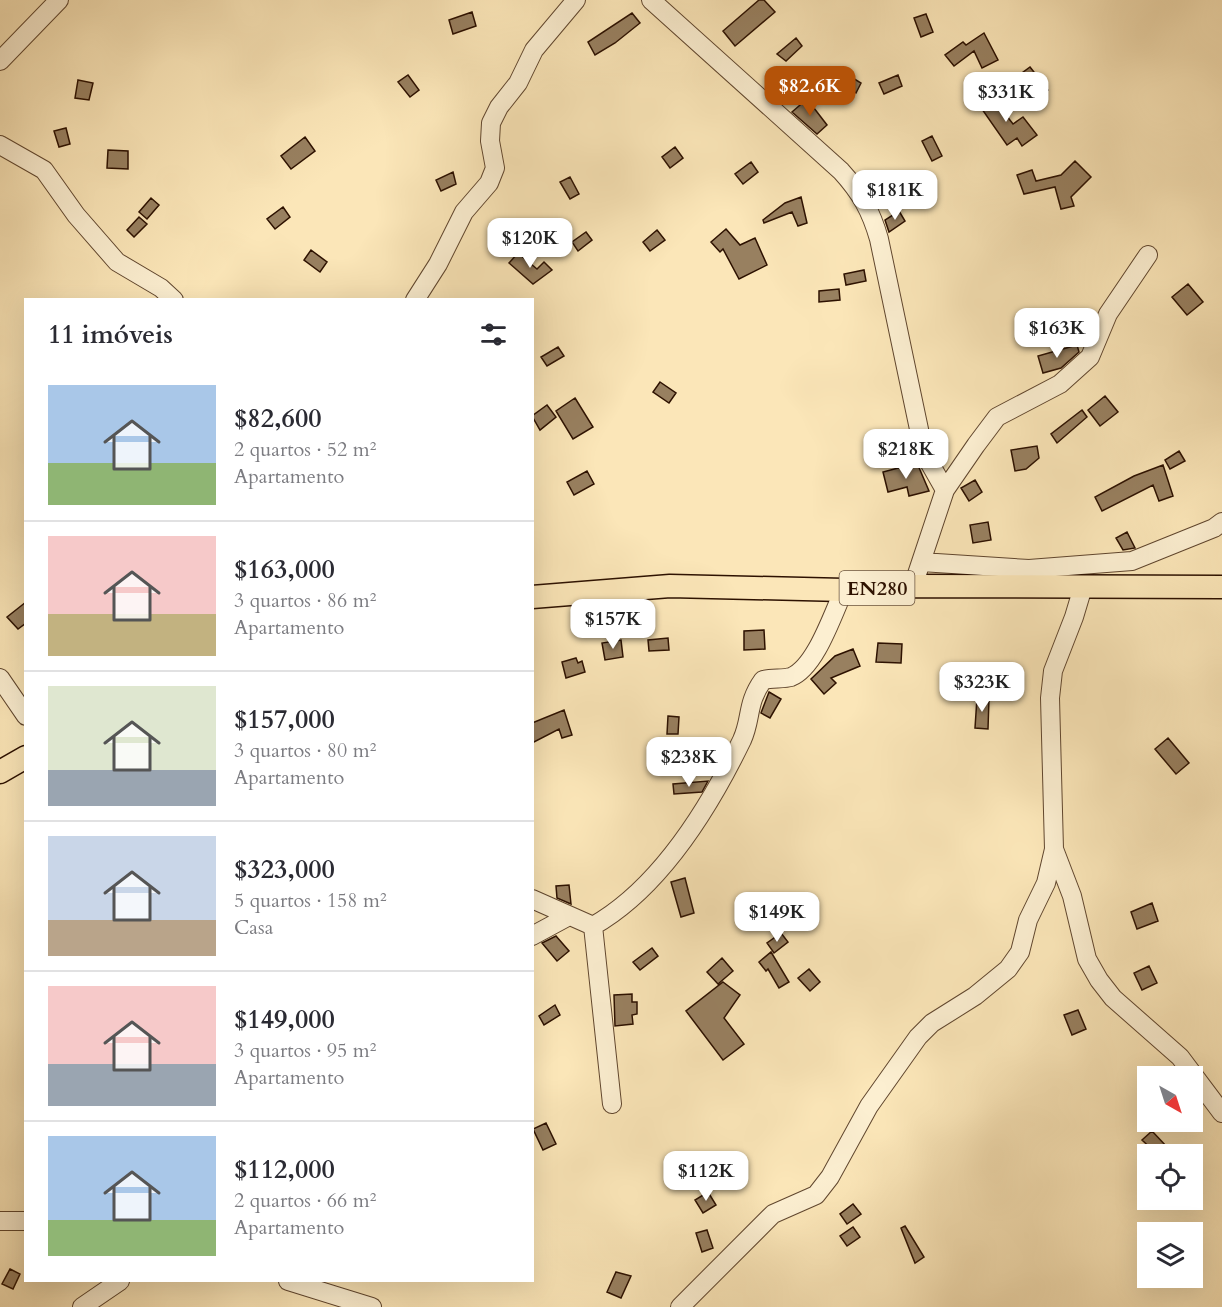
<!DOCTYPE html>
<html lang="pt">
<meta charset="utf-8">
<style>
body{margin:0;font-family:Cardo,serif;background:#f2f2f3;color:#2b2b33;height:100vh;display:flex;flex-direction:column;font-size:22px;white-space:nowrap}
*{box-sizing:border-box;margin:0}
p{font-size:20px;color:#7c7c81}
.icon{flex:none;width:33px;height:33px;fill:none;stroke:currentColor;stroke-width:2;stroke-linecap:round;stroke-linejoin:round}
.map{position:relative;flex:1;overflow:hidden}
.side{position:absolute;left:24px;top:298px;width:510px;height:984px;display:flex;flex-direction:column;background:#fff;border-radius:0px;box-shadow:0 6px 24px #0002}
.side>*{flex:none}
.needle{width:39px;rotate:141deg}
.controls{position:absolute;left:1137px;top:1066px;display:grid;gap:12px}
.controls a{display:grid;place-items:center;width:66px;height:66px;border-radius:0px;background:#fff;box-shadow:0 6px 24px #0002;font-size:30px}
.price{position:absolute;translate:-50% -51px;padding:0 14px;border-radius:12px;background:#fff;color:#222;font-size:20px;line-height:39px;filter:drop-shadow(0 2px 3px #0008)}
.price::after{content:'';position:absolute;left:50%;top:36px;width:18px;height:14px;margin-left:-9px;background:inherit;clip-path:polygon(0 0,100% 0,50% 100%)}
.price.selected{background:#b45309;color:#fff}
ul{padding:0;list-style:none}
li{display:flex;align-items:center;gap:18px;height:150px;padding:0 24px}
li+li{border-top:2px solid #e1e1e2}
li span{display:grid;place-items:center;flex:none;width:168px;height:120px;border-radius:0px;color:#555}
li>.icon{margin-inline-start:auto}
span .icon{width:72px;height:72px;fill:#fffc;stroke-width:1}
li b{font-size:26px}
h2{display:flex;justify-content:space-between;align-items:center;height:72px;padding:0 24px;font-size:26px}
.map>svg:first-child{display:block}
.building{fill:#988060;stroke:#2d1100;stroke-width:1.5}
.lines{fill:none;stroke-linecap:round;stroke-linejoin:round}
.minor-casing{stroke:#60462e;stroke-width:20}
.major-casing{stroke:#2d1100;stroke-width:25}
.minor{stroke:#fcefd1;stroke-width:18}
.major{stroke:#fbe6b8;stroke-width:22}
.labels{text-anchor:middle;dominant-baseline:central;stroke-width:4.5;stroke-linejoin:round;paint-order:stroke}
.shield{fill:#fcefd1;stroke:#6b543f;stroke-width:1.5}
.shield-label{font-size:20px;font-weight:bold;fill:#2d1100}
</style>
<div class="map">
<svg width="1222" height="1307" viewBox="0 0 1222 1307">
<rect width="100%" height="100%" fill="#fbe6b8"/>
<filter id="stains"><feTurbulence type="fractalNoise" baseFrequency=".00333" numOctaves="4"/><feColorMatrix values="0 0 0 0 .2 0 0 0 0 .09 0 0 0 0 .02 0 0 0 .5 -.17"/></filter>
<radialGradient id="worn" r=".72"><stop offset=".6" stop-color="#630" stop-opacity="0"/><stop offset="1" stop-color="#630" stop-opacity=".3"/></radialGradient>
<path class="building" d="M759 0H764L775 12 735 46 723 31Z
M472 12 476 26 453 34 449 20Z
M632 13 640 23 615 43 595 55 588 42Z
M926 14 933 32 921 37 914 18Z
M984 33 998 60 982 68 974 51 954 66 945 55 963 42 966 45Z
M796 38 802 46 786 61 777 54Z
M1030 67 1048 90 1039 96 1022 73Z
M843 72 861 83 856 93 837 81Z
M408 75 419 90 410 97 398 82Z
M898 75 902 86 884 94 879 83Z
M78 80 93 83 89 100 75 98Z
M989 93 1013 124 1023 117 1037 135 1022 146 1017 138 1007 145 977 102Z
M807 99 827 125 817 134 792 112Z
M66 128 70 144 59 147 54 131Z
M932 136 942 156 932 161 922 141Z
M305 137 315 151 291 169 281 156Z
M675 147 683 158 670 168 662 157Z
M108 150 128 151V169L107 168Z
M1075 161 1091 177 1071 197 1074 206 1061 209 1055 187 1024 194 1017 175 1032 170 1036 181 1061 175Z
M751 162 758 172 743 184 735 174Z
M453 172 456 184 441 191 436 180Z
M570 177 579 194 570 199 560 182Z
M801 197 807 223 798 226 792 212 764 223 763 220 785 203Z
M151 198 159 205 147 219 139 212Z
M283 207 290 217 275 229 267 219Z
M899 211 905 221 889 232 885 220Z
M139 217 147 224 134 237 127 230Z
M726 229 740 245 755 238 767 265 739 279 723 249 720 252 711 242Z
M657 230 665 240 650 251 643 242Z
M586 232 592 240 578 251 572 242Z
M311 250 327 262 320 272 304 260Z
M518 253 537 269 544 262 552 270 533 284 509 263Z
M864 270 866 281 846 285 844 274Z
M1188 284 1203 302 1187 315 1172 297Z
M839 289 840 300 819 302V291Z
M1077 345 1079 352 1061 368 1043 373 1038 356Z
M558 347 564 356 547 366 541 357Z
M660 382 676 393 669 403 653 392Z
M1105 396 1118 412 1100 426 1088 410Z
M575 398 593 427 573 439 556 411Z
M547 405 556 417 540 430 532 416Z
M1082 410 1087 417 1057 443 1051 434Z
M1037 446 1039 458 1026 469 1015 471 1011 450Z
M1179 451 1185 461 1170 469 1165 460Z
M917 463 929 491 909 496 907 487 888 492 883 472Z
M1163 465 1173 496 1159 501 1153 485 1102 511 1095 497 1134 476Z
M587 471 594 484 574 495 567 482Z
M975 480 982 492 969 501 961 488Z
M988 522 991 540 973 543 970 525Z
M1127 532 1135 548 1123 550 1116 538Z
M26 602V623L18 629 7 617Z
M764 630 765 649 744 650V631Z
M668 638 669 650 649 651 648 640Z
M621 640 623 657 605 660 602 643Z
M878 643 902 644 901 663 876 662Z
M853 649 860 666 831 678 836 683 824 694 811 679 835 656Z
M576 658 578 663 582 661 585 672 566 678 562 662Z
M769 692 781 699 770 718 761 713Z
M977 698H989L988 729 975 728Z
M564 710 572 735 562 738 559 729 532 743V723Z
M668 716 679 717 678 734H667Z
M1168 738 1189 763 1176 774 1155 749Z
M708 781 702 792 674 794 673 784Z
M685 878 694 913 681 917 671 882Z
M569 885 571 904 557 898 556 886Z
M1152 903 1158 921 1137 929 1131 912Z
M781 933 788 942 774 953 767 943Z
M556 936 569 951 557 961 542 943Z
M652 948 658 956 640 970 633 962Z
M771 952 789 982 779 988 768 969 766 971 759 962Z
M722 958 733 971 718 984 707 972Z
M1149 966 1157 983 1142 990 1134 973Z
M809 969 820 982 810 991 798 978Z
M723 982 740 995 724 1018 744 1044 723 1060 686 1011Z
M632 994V1002H637V1014L632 1015 633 1024 615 1026 614 995Z
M555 1005 560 1015 544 1025 539 1016Z
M1078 1010 1086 1029 1072 1035 1064 1015Z
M546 1123 556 1144 543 1150 533 1129Z
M1152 1131 1167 1147 1158 1155 1142 1140Z
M708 1192 716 1205 703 1213 695 1200Z
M853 1204 861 1214 847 1224 840 1214Z
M905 1226 924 1257 915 1263 901 1228Z
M853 1227 860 1237 847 1246 840 1236Z
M707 1230 713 1248 702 1252 696 1233Z
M10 1269 20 1274 13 1289 2 1284Z
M616 1272 631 1276 621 1298 607 1292Z"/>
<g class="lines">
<g class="minor-casing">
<path id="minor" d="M651 0 841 171C861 193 871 211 879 239L924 453 945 490
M0 61 59 0
M0 145 44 170 76 215 117 262 161 288 174 300
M415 300 438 264 464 212 489 183 495 168 490 141 491 123 499 107 518 83 534 50 576 0
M921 562 1029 569 1132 561 1214 528 1222 522
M913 586 945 490 976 445 997 417 1060 384 1090 357 1108 314 1148 255
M0 678 26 716
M1054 849 1072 896 1087 959 1099 980 1113 998 1180 1057 1222 1113
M532 899 593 926 612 1104
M593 926C660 888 709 808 742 740 752 718 746 704 763 680 772 678 784 679 791 677 816 667 833 613 844 590
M532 936 569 916
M0 1221H26
M288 1281 372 1307
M82 1307 120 1281
M680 1307 773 1214 816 1195 830 1177 869 1106 918 1037 932 1023 975 996 1008 969 1020 952 1028 920 1046 883 1054 849 1050 698 1053 671 1074 617 1083 587"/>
</g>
<g class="major-casing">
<path id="major" d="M532 597 670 586 844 590 913 586 1222 587
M0 772 26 757"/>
</g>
<use href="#minor" class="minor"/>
<use href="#major" class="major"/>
</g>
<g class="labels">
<rect class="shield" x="839.5" y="571" width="75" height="34" rx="4.5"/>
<g class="shield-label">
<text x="877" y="588">EN280</text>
</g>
</g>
<rect width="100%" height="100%" filter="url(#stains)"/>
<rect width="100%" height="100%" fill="url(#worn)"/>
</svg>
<div class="controls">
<a><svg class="needle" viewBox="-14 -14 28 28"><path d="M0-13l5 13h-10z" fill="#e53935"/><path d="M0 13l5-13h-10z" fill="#7c7c81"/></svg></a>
<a><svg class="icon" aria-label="locate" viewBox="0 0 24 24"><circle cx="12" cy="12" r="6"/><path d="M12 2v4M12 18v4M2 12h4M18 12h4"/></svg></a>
<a><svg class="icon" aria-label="layers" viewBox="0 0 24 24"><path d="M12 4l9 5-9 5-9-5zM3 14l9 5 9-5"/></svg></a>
</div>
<b class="price selected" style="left:810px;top:117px">$82.6K</b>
<b class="price" style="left:1006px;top:123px">$331K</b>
<b class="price" style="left:895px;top:221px">$181K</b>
<b class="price" style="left:530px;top:269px">$120K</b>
<b class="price" style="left:1057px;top:359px">$163K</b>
<b class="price" style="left:906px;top:480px">$218K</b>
<b class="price" style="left:613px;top:650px">$157K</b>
<b class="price" style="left:982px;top:713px">$323K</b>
<b class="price" style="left:689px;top:788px">$238K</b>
<b class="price" style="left:777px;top:943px">$149K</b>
<b class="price" style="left:706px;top:1202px">$112K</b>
<section class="side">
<h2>11 imóveis<svg class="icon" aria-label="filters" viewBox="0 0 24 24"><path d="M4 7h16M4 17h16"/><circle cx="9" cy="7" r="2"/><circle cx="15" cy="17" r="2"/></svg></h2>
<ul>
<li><span style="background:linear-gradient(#a9c7e8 65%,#8fb573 0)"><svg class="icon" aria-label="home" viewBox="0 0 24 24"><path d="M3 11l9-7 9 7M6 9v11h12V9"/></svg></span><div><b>$82,600</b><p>2 quartos · 52 m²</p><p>Apartamento</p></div></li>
<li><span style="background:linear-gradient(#f6c9c9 65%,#c2b280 0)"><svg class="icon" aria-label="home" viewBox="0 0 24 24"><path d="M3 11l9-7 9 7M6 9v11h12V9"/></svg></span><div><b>$163,000</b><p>3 quartos · 86 m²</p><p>Apartamento</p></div></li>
<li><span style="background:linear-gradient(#dfe7d0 70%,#9aa5b1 0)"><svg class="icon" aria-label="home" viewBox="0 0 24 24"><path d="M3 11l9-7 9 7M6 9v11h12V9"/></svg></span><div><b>$157,000</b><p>3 quartos · 80 m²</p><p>Apartamento</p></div></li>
<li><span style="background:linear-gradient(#c9d6e8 70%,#b9a48a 0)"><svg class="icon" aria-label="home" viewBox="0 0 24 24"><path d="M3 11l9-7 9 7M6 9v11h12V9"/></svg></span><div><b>$323,000</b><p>5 quartos · 158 m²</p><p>Casa</p></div></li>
<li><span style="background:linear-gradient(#f6c9c9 65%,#9aa5b1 0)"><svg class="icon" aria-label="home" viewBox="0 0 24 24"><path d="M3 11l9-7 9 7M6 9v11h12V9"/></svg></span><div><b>$149,000</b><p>3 quartos · 95 m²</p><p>Apartamento</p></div></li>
<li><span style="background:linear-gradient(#a9c7e8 70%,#8fb573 0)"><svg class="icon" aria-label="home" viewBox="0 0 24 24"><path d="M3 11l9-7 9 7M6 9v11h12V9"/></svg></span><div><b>$112,000</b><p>2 quartos · 66 m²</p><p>Apartamento</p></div></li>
</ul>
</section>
</div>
